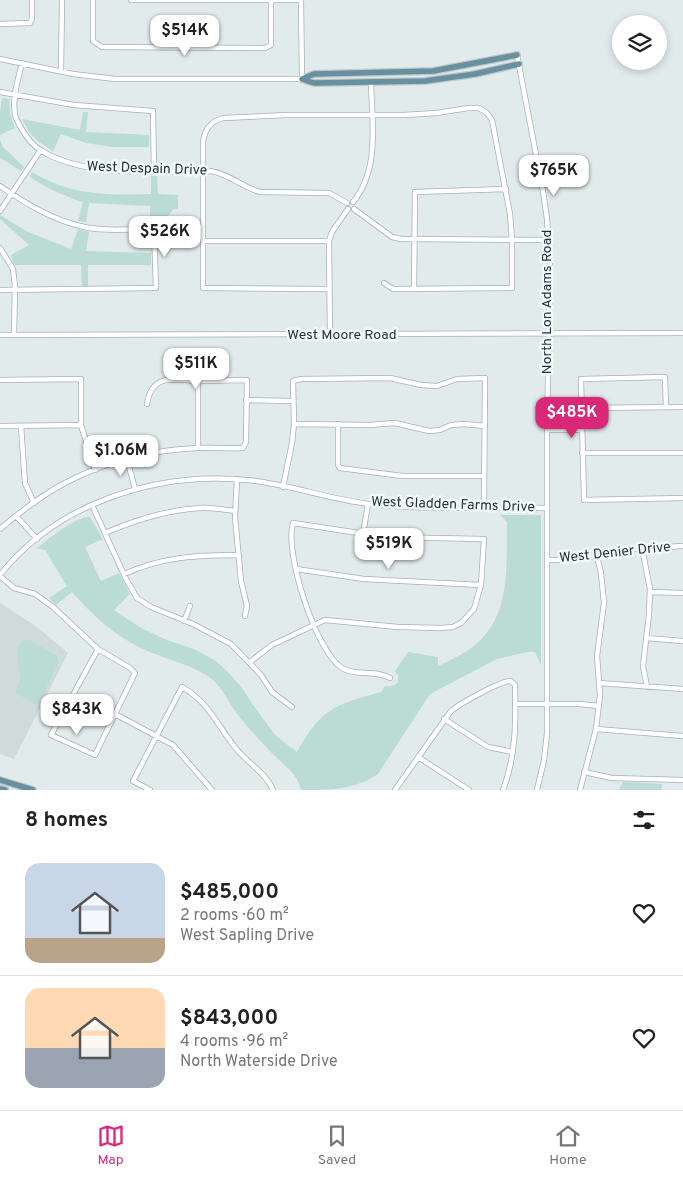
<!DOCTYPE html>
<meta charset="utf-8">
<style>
body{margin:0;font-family:Overpass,sans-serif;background:#f6f6f6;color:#222;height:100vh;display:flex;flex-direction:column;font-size:19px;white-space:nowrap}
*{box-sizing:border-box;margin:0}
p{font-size:16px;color:#767676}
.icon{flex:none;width:28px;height:28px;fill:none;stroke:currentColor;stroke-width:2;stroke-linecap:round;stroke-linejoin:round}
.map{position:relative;height:790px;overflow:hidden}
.details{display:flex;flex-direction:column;background:#fff;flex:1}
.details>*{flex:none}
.tools{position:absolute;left:612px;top:15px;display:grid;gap:10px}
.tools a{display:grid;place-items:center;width:55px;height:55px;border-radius:50%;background:#fff;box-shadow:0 2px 8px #0003;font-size:25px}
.price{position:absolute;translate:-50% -42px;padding:0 11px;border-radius:10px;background:#fff;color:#222;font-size:16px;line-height:32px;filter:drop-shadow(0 1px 2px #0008)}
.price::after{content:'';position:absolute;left:50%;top:30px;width:15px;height:11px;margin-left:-8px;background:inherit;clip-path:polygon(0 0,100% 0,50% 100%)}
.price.selected{background:#db2777;color:#fff}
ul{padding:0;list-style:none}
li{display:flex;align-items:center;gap:15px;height:125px;padding:0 25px}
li+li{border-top:1px solid #e0e0e0}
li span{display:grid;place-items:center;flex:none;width:140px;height:100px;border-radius:15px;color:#555}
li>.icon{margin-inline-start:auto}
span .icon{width:60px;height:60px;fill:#fffc;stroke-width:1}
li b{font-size:21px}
h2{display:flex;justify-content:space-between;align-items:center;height:60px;padding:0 25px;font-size:21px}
.menu{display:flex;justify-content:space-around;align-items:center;height:70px;border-top:1px solid #e0e0e0;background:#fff;font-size:14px;color:#767676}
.menu a{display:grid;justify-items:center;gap:2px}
.menu .selected{color:#db2777}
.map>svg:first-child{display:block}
.built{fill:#cfdadb}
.green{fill:#badcd5}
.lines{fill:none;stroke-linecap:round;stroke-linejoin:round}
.minor-casing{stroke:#a4b1b3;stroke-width:6}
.major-casing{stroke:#c1c6c8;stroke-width:8}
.minor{stroke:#fff;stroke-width:4.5}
.major{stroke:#6791a0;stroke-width:5.5}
.labels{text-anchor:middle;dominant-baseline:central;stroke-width:5;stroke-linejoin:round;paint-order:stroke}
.street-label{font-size:14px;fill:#22353c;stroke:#f2f8f8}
</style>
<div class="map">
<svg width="683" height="790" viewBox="0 0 683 790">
<rect width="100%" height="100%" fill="#e1ebeb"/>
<path class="built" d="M0 603 37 627 68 653 14 759 0 754Z"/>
<path class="green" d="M2 98 9 99 10 114 15 128 0 135V113Z
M83 112H88L86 132 149 135V147H113L86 143 61 134 53 151C38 142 29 135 22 119L80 130Z
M0 140 3 147 24 167 21 171 0 158Z
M32 172C72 196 106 195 151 194V176H157L158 194 178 195V209H174L159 226 150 223V206L89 203 86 222 78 221 83 202C63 196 47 188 30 177Z
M0 215 26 231 71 249 78 229 89 232 86 251 151 253V265H88V287H82L81 265H14L11 255 29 245 0 219Z
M500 515H541V665L535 652H528L497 659 430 694 378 774C354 790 330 790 301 790 297 771 280 763 268 749 257 737 245 725 235 711 228 701 223 689 213 680 193 664 166 660 143 649 115 636 92 615 72 592L56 605 49 598 67 586 45 550 37 548C47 540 77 515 90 517L103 539 85 547 101 581 119 573 130 594 114 610 141 628 167 640 194 649 216 661 230 674 242 688 253 705 276 736 297 752C322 708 334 705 381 692L385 686C391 687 394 686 398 682V676L395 671 408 652 438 657V666C451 660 464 654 475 645 512 615 506 564 507 522Z
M25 640 32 641 57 656 59 662 39 703 34 704 15 692C17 686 20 683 20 677 20 664 10 647 25 640Z
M623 782 662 784 661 790H619Z"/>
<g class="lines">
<g class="minor-casing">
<path id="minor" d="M93 0V41L102 47 265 48 271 45V0
M131 0H301
M0 24 30 23 32 19V0
M517 55 543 191 547 219 550 266 547 430V733L544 760 537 790
M0 59 73 74 115 79H302L301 0
M22 63C18 80 12 98 15 115 16 119 18 122 20 126 25 135 32 146 42 151 86 178 159 171 210 171 228 173 242 187 260 192L329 193 347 203
M61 71 62 0
M0 92 74 105 153 111 154 171
M0 186C25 203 51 219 80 226 103 232 130 229 154 229L156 288 0 290
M353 202C380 170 372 122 371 83
M354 209 392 237 401 239 548 240
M0 211 40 151
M203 241H329
M0 248 13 269 15 286 14 335
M329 289 203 288V142C205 129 210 122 223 118L287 115H404L437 113 468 108H479L487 113 492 120 510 214 512 240V288L393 289 384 283
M414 289 415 192 506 189
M0 335 683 333
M330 335 329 241 332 232 348 209
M0 380 81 379V425L95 470
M198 381V448
M246 400 293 401
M666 407 665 377 581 379 584 500 683 498
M582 408 683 407
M294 424 370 425 395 423 429 431 440 430 451 425 464 424 485 426
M338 424V465L340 468 402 476H484
M0 426 81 425
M21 426 25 483 34 503
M547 430H582
M582 453H683
M127 459 135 489
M237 479 235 517 241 581 247 606 245 616
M283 487 292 443 294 424 293 381 301 379 390 378 421 385 437 386 457 379 485 378 484 507
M92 505 126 579 137 598 151 607 193 624 231 644 261 675 272 692 292 707
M16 516 37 539
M0 529C20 512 42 495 65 483 105 462 152 450 197 448 212 447 228 449 243 448L246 442 247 380C231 380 215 381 199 381 175 380 152 372 147 404
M105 533C135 520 167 510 200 508 211 507 224 510 235 511
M363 534 368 504
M642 548 650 589 649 614 643 666 647 687
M548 560H572L635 549 683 546
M296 569 364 579 481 585
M124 574C162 557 197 555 239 555
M0 575C57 503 157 471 247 480 288 484 328 499 369 504 428 510 488 507 547 508
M0 576 14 588 35 594 53 607 98 649 130 668 135 673 95 755 51 735 98 649
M650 592 683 593
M184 621 190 606
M646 638 683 641
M250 662 272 645 312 626 325 620 398 627 442 628 453 627 461 623 474 609 481 585 484 539 385 537 293 523C284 552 316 652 342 668 357 677 375 669 390 678
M599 683 683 689
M515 704H579L599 706
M115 714 173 745 212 790
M444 719 488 747 513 752
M596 729 683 736
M418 757 469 790
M584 772 612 778 683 780
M150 790 133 781 182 687C212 704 218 729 240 753 251 765 267 775 273 790
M395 790 451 711C461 703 500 681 511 681L515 685C516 721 516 756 503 790
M580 790 596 729 600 695 597 656 604 603 601 573 597 556"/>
</g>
<g class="major-casing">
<path id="major" d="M302 79 314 83 425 81 475 74 519 64
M302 79 314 74 433 71 517 55
M0 780 33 790
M0 789 5 790"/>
</g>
<use href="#minor" class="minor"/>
<use href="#major" class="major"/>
</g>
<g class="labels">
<g class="street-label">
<text transform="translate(147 169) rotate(2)">West Despain Drive</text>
<text transform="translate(547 302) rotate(-90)">North Lon Adams Road</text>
<text x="342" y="335">West Moore Road</text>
<text transform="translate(453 505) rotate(2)">West Gladden Farms Drive</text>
<text transform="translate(615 553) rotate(-6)">West Denier Drive</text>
</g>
</g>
</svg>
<div class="tools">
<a><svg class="icon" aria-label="layers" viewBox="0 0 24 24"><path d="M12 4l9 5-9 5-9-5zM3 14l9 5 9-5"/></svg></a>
</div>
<b class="price" style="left:185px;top:57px">$514K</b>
<b class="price" style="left:554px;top:197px">$765K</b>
<b class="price" style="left:165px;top:258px">$526K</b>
<b class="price" style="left:196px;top:390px">$511K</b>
<b class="price selected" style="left:572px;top:439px">$485K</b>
<b class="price" style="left:121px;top:477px">$1.06M</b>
<b class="price" style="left:389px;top:570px">$519K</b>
<b class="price" style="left:77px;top:736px">$843K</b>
</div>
<section class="details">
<h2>8 homes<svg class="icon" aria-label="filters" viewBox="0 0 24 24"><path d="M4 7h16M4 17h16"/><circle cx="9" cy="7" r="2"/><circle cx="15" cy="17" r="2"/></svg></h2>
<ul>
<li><span style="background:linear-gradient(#c9d6e8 75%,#b9a48a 0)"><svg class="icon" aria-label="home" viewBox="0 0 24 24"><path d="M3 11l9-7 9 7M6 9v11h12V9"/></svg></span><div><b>$485,000</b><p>2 rooms · 60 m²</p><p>West Sapling Drive</p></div><svg class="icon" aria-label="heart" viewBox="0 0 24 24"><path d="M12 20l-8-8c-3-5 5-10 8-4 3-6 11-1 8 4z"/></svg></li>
<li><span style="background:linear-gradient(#ffd9b3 60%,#9aa5b1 0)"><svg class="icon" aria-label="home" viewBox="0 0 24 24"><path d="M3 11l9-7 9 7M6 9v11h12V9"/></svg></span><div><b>$843,000</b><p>4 rooms · 96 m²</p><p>North Waterside Drive</p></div><svg class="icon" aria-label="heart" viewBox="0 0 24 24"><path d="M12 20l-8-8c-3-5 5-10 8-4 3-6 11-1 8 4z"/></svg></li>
</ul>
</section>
<nav class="menu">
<a class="selected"><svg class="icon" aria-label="map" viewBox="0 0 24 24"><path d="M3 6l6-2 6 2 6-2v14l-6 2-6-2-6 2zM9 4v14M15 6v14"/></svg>Map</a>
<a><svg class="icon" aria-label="saved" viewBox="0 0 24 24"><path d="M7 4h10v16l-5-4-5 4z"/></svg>Saved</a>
<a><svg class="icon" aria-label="home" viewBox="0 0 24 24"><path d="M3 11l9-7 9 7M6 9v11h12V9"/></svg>Home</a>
</nav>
